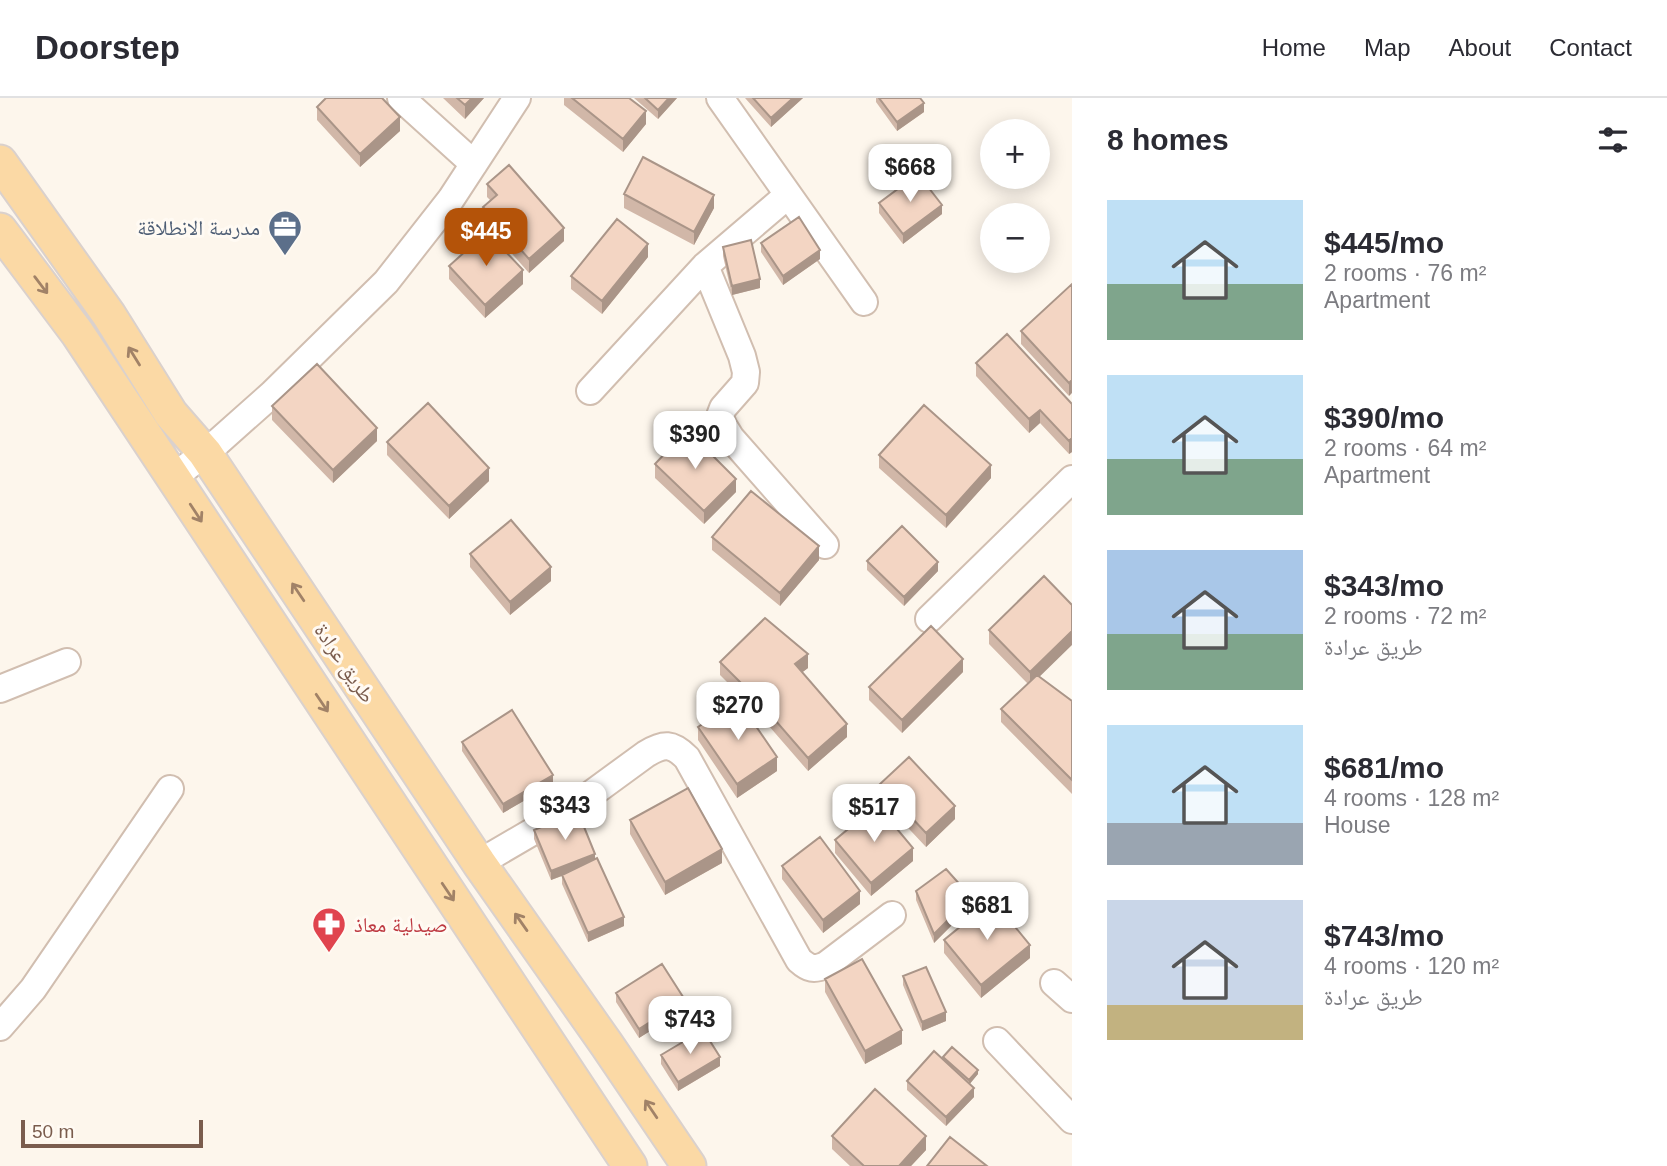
<!DOCTYPE html>
<meta charset="utf-8">
<style>
body{margin:0;font-family:Arial,"Noto Naskh Arabic",sans-serif;background:#f2f2f3;color:#2b2b33;height:100vh;display:flex;flex-direction:column;font-size:26px;white-space:nowrap}
*{box-sizing:border-box;margin:0}
p{font-size:23px;color:#7c7c81}
.icon{flex:none;width:38px;height:38px;fill:none;stroke:currentColor;stroke-width:2;stroke-linecap:round;stroke-linejoin:round}
.map{position:relative;flex:1;overflow:hidden}
.sheet{display:flex;flex-direction:column;background:#fff;width:595px}
.sheet>*{flex:none}
.controls{position:absolute;left:980px;top:21px;display:grid;gap:14px}
.controls a{display:grid;place-items:center;width:70px;height:70px;border-radius:50%;background:#fff;box-shadow:0 4px 18px #0003;font-size:35px}
.scale{position:absolute;left:21px;bottom:18px;width:182px;box-sizing:border-box;padding-left:7px;border:4px solid #7a5c4d;border-top:0;font-size:19px;line-height:24px;white-space:nowrap;color:#7a5c4d;-webkit-text-stroke:5px #fffaf3;paint-order:stroke}
.price{position:absolute;translate:-50% -60px;padding:0 16px;border-radius:14px;background:#fff;color:#222;font-size:23px;line-height:46px;filter:drop-shadow(0 2px 4px #0008)}
.price::after{content:'';position:absolute;left:50%;top:42px;width:21px;height:16px;margin-left:-10px;background:inherit;clip-path:polygon(0 0,100% 0,50% 100%)}
.price.on{background:#b45309;color:#fff}
ul{padding:0;list-style:none}
li{display:flex;align-items:center;gap:21px;height:175px;padding:0 35px}
li span{display:grid;place-items:center;flex:none;width:196px;height:140px;border-radius:0px;color:#555}
li>.icon{margin-inline-start:auto}
span .icon{width:84px;height:84px;fill:#fffc;stroke-width:1}
li b{font-size:30px}
h2{display:flex;justify-content:space-between;align-items:center;height:84px;padding:0 35px;font-size:30px}
header{display:flex;align-items:center;gap:42px;box-sizing:border-box;height:98px;padding:0 35px;background:#fff;border-bottom:2px solid #e1e1e2}
header strong{font-size:33px}
nav{display:flex;gap:38px;margin-inline-start:auto;font-size:24px}
main{display:flex;flex:1;min-height:0}
.map>svg:first-child{display:block}
.lines{fill:none;stroke-linecap:round;stroke-linejoin:round}
.minor-casing{stroke:#d1beb0;stroke-width:30}
.major-casing{stroke:#dad1cd;stroke-width:37}
.minor{stroke:#fff;stroke-width:26}
.major{stroke:#fbd9a5;stroke-width:33}
.wall{fill:#d1b7a8}
.shaded-wall{fill:#aa9588}
.building{fill:#f3d5c3;stroke:#aa9588;stroke-width:2}
.oneway{stroke:#a18267}
.labels{text-anchor:middle;dominant-baseline:central;stroke-width:6;stroke-linejoin:round;paint-order:stroke}
.service-label{font-size:21px;fill:#4e5e75;stroke:#fffaf3;text-anchor:end}
.street-label{font-size:21px;fill:#7a5c4d;stroke:#fffaf3}
.health-label{font-size:21px;fill:#be3a42;stroke:#fffaf3;text-anchor:start}
</style>
<header>
<strong>Doorstep</strong>
<nav><a>Home</a><a>Map</a><a>About</a><a>Contact</a></nav>
</header>
<main>
<div class="map">
<svg width="1072" height="1068" viewBox="0 0 1072 1068">
<rect width="100%" height="100%" fill="#fdf6ec"/>
<g class="lines">
<g class="minor-casing">
<path id="minor" d="M401 0 474 66
M720 0 864 204
M705 168 742 258 746 274 745 285 723 310 720 318 723 327 731 340 825 447
M590 293 705 168 788 97
M173 380 218 344 272 296 386 184 451 101 517 0
M929 521 1072 381
M0 591 67 564
M479 765 568 713 646 656C664 645 672 645 687 660L799 862C809 871 814 872 826 867L892 817
M1054 885 1072 901
M0 929 33 891 170 691
M997 943 1072 1022"/>
</g>
<g class="major-casing">
<path id="major" d="M0 64 109 217 171 316 205 355 479 765 607 947 689 1068
M0 132 78 236 630 1068"/>
</g>
<use href="#minor" class="minor"/>
<use href="#major" class="major"/>
</g>
<path class="wall" d="M443 0H484L465 21Z
M564 0H629L646 26 623 54 564 7Z
M634 0H677L658 21Z
M745 0H803L771 29Z
M876 0H879L924 14 897 33 876 4Z
M317 9 400 33 360 69 317 22Z
M487 86 564 143 529 175 483 123V109L491 103 487 99Z
M624 96 714 110 694 147 624 110Z
M879 105 942 116 903 146 879 115Z
M761 145 820 161 783 187 761 154Z
M723 149 760 190 732 197 723 158Z
M648 159 602 216 571 191V178Z
M449 168 523 186 485 220 449 181Z
M1072 186 1069 298 1021 246V233Z
M976 265 1072 306V354L1069 356 1040 325 1029 335 976 278Z
M272 308 377 343 333 385 272 322Z
M387 344 489 383 449 421 387 357Z
M879 357 991 380 946 430 879 370Z
M655 366 736 394 704 426 655 380Z
M712 439 819 462 780 508 712 452Z
M470 456 551 483 510 517 470 469Z
M867 463 938 473 904 508 867 472Z
M989 532 1039 579 1072 603V696L1001 624V611L1028 586 989 546Z
M720 564 808 570 802 574 847 639 808 673 756 613 720 577Z
M963 574 902 635 869 602V589Z
M698 629 777 673 737 700 698 642Z
M462 644 553 686 503 715 462 653Z
M880 686 955 721 926 749 880 700Z
M630 722 722 765 665 797 630 736Z
M534 732 595 761 624 828 588 844 562 786V778L551 782 534 741Z
M835 742 913 763 871 798 835 755Z
M782 768 860 806 823 835 782 781Z
M916 793 971 808 934 845 916 802Z
M944 842 1030 860 981 900 944 855Z
M903 878 946 923 922 933 903 887Z
M825 881 902 946 865 966 825 894Z
M616 895 685 911 639 940 616 904Z
M661 957 720 968 678 993 661 966Z
M943 959 978 976 969 986 974 999 946 1028 907 992V983L943 962Z
M832 1038 926 1052 911 1068H850L832 1051Z"/>
<path class="shaded-wall" d="M472 0H484L465 21V7Z
M669 0H677L658 21V12Z
M793 0H803L771 29V20Z
M924 5V14L897 33V24Z
M646 13V26L623 54V41Z
M400 19V33L360 69V56Z
M714 97V110L694 147V134Z
M942 107V116L903 146V136Z
M564 130V143L529 175V161Z
M648 146V159L602 216V203Z
M820 152V161L783 187V178Z
M523 172V186L485 220V207Z
M760 181V190L732 197V188Z
M1072 282V295L1069 298V285Z
M1040 312V325L1029 335V321Z
M377 330V343L333 385V372Z
M1072 340V354L1069 356V343Z
M991 367V380L946 430V417Z
M489 370V383L449 421V408Z
M736 381V394L704 426V413Z
M819 448V462L780 508V495Z
M938 464V473L904 508V499Z
M551 469V483L510 517V504Z
M1072 533V547L1030 588V574Z
M808 556V570L795 580V566Z
M963 561V574L902 635V622Z
M847 626V639L808 673V660Z
M777 659V673L737 700V686Z
M553 677V686L503 715V706Z
M955 708V721L926 749V735Z
M913 750V763L871 798V785Z
M722 751V765L665 797V784Z
M595 756V765L551 782V773Z
M860 793V806L823 835V822Z
M971 799V808L934 845V836Z
M624 819V828L588 844V835Z
M1030 847V860L981 900V887Z
M685 902V911L639 940V931Z
M946 914V923L922 933V924Z
M902 932V946L865 966V953Z
M720 959V968L678 993V984Z
M978 972V976L969 987V982Z
M974 990V999L946 1028V1019Z
M926 1038V1052L911 1068H899Z"/>
<path class="building" d="M326 0H382L400 19 360 56 317 9Z
M457 0H472L465 7Z
M572 0H629L646 13 623 41Z
M645 0H669L658 12Z
M753 0H793L771 20Z
M879 0H920L924 5 897 24Z
M643 59 714 97 694 134 624 96Z
M509 67 564 130 529 161 483 109 497 97 487 86Z
M918 76 942 107 903 136 879 105Z
M799 119 820 152 783 178 761 145Z
M617 121 648 146 602 203 571 178Z
M487 134 523 172 485 207 449 168Z
M751 142 760 181 732 188 723 149Z
M1072 186V282L1069 285 1021 233Z
M1007 236 1072 306V340L1069 343 1040 312 1029 321 976 265Z
M317 266 377 330 333 372 272 308Z
M428 305 489 370 449 408 387 344Z
M924 307 991 367 946 417 879 357Z
M687 332 736 381 704 413 655 366Z
M751 393 819 448 780 495 712 439Z
M511 422 551 469 510 504 470 456Z
M902 428 938 464 904 499 867 463Z
M1044 478 1072 507V533L1030 574 989 532Z
M765 520 808 556 795 566 847 626 808 660 756 600 720 564Z
M931 528 963 561 902 622 869 589Z
M1037 577 1072 603V682L1001 611Z
M738 602 777 659 737 686 698 629Z
M512 612 553 677 503 706 462 644Z
M909 659 955 708 926 735 880 686Z
M688 690 722 751 665 784 630 722Z
M877 707 913 750 871 785 835 742Z
M578 714 595 756 551 773 534 732Z
M820 739 860 793 823 822 782 768Z
M597 760 624 819 588 835 562 777Z
M946 771 971 799 934 836 916 793Z
M993 802 1030 847 981 887 944 842Z
M862 861 902 932 865 953 825 881Z
M662 866 685 902 639 931 616 895Z
M926 869 946 914 922 924 903 878Z
M703 932 720 959 678 984 661 957Z
M952 949 978 972 969 982 943 959Z
M934 953 974 990 946 1019 907 983Z
M875 991 926 1038 899 1068H864L832 1038Z
M950 1039 987 1068H927Z"/>
<defs><path id="oneway-shaft" d="M-6 0H5M1.5-3L5.5 0L1.5 3" fill="none" stroke-width="1.6" stroke-linecap="round" stroke-linejoin="round" transform="scale(1.75)"/></defs>
<g class="oneway">
<use href="#oneway-shaft" transform="translate(41 187) rotate(53)"/>
<use href="#oneway-shaft" transform="translate(134 258) rotate(-122)"/>
<use href="#oneway-shaft" transform="translate(196 415) rotate(57)"/>
<use href="#oneway-shaft" transform="translate(298 494) rotate(-124)"/>
<use href="#oneway-shaft" transform="translate(322 605) rotate(56)"/>
<use href="#oneway-shaft" transform="translate(448 794) rotate(56)"/>
<use href="#oneway-shaft" transform="translate(521 824) rotate(-125)"/>
<use href="#oneway-shaft" transform="translate(651 1011) rotate(-124)"/>
</g>
<defs>
<g id="office-pin" transform="scale(1.75)"><path d="M0 17L-7.5 6A9.5 9.5 0 1 1 7.5 6Z" fill="#5c6f8a" stroke="#fffaf3"/><path d="M-6-3h4V-5.5h4V-3h4V5H-6ZM-1-4.5V-3h2v-1.5ZM-6 0V1H6V0Z" fill="#fff"/></g>
<g id="pharmacy-pin" transform="scale(1.75)"><path d="M0 17L-7.5 6A9.5 9.5 0 1 1 7.5 6Z" fill="#e0444e" stroke="#fffaf3"/><path d="M-2-6h4v4h4v4h-4v4h-4v-4h-4v-4h4Z" fill="#fff"/></g>
</defs>
<g fill-rule="evenodd">
<use href="#office-pin" x="285" y="129"/>
<use href="#pharmacy-pin" x="329" y="826"/>
</g>
<g class="labels">
<g class="service-label">
<text x="260" y="129">مدرسة الانطلاقة</text>
</g>
<g class="street-label">
<text transform="translate(345 565) rotate(56)">طريق عرادة</text>
</g>
<g class="health-label">
<text x="354" y="826">صيدلية معاذ</text>
</g>
</g>
</svg>
<div class="controls">
<a>+</a>
<a>−</a>
</div>
<div class="scale">50 m</div>
<b class="price" style="left:910px;top:106px">$668</b>
<b class="price on" style="left:486px;top:170px">$445</b>
<b class="price" style="left:695px;top:373px">$390</b>
<b class="price" style="left:738px;top:644px">$270</b>
<b class="price" style="left:565px;top:744px">$343</b>
<b class="price" style="left:874px;top:746px">$517</b>
<b class="price" style="left:987px;top:844px">$681</b>
<b class="price" style="left:690px;top:958px">$743</b>
</div>
<section class="sheet">
<h2>8 homes<svg class="icon" aria-label="filters" viewBox="0 0 24 24"><path d="M4 7h16M4 17h16"/><circle cx="9" cy="7" r="2"/><circle cx="15" cy="17" r="2"/></svg></h2>
<ul>
<li><span style="background:linear-gradient(#bfe0f5 60%,#7fa58c 0)"><svg class="icon" aria-label="home" viewBox="0 0 24 24"><path d="M3 11l9-7 9 7M6 9v11h12V9"/></svg></span><div><b>$445/mo</b><p>2 rooms · 76 m²</p><p>Apartment</p></div></li>
<li><span style="background:linear-gradient(#bfe0f5 60%,#7fa58c 0)"><svg class="icon" aria-label="home" viewBox="0 0 24 24"><path d="M3 11l9-7 9 7M6 9v11h12V9"/></svg></span><div><b>$390/mo</b><p>2 rooms · 64 m²</p><p>Apartment</p></div></li>
<li><span style="background:linear-gradient(#a9c7e8 60%,#7fa58c 0)"><svg class="icon" aria-label="home" viewBox="0 0 24 24"><path d="M3 11l9-7 9 7M6 9v11h12V9"/></svg></span><div><b>$343/mo</b><p>2 rooms · 72 m²</p><p>طريق عرادة</p></div></li>
<li><span style="background:linear-gradient(#bfe0f5 70%,#9aa5b1 0)"><svg class="icon" aria-label="home" viewBox="0 0 24 24"><path d="M3 11l9-7 9 7M6 9v11h12V9"/></svg></span><div><b>$681/mo</b><p>4 rooms · 128 m²</p><p>House</p></div></li>
<li><span style="background:linear-gradient(#c9d6e8 75%,#c2b280 0)"><svg class="icon" aria-label="home" viewBox="0 0 24 24"><path d="M3 11l9-7 9 7M6 9v11h12V9"/></svg></span><div><b>$743/mo</b><p>4 rooms · 120 m²</p><p>طريق عرادة</p></div></li>
</ul>
</section>
</main>
